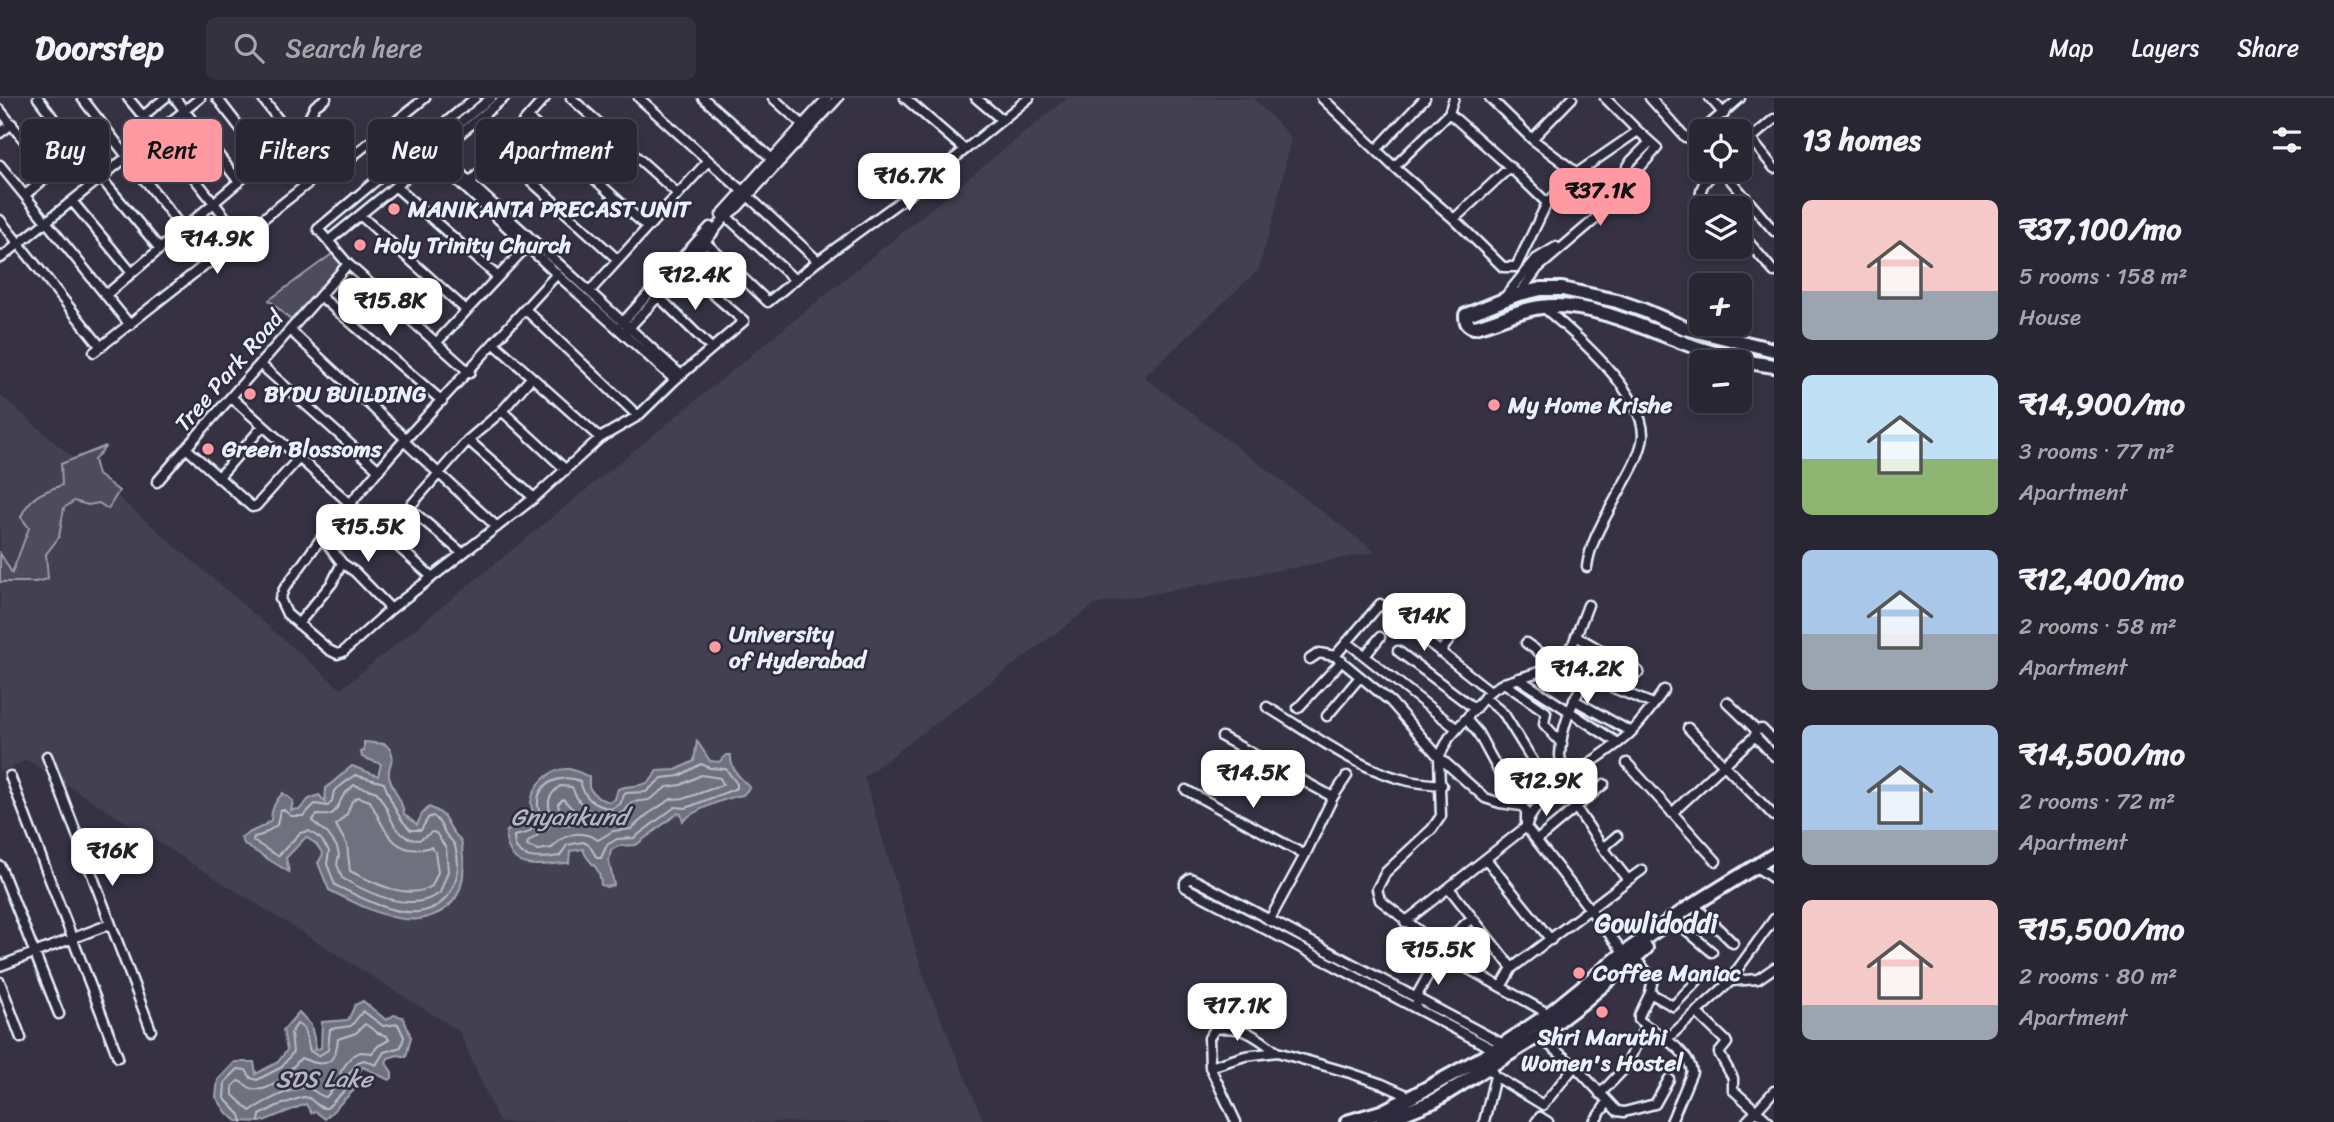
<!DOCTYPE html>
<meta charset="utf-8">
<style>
body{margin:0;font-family:Sriracha,sans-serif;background:#34323f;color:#f1f3f6;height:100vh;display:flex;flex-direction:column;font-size:26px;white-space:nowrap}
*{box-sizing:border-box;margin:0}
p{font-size:23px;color:#a5a5ac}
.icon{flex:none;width:38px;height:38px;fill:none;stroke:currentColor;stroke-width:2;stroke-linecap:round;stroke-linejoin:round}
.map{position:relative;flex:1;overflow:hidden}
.drawer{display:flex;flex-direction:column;background:#282633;width:560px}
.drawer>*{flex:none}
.guide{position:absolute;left:21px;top:21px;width:665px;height:63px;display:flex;gap:14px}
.buttons{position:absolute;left:1689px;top:21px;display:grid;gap:14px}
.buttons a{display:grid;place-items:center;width:63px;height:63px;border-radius:10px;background:#282633;box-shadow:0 4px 10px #0003,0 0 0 2px #44434e;font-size:35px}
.price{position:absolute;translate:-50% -60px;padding:0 16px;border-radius:14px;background:#fff;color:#222;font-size:23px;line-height:46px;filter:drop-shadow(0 2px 4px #0008)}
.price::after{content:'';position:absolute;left:50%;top:42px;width:21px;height:16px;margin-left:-10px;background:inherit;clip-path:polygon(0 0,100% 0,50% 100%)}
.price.active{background:#ff9aa2;color:#111}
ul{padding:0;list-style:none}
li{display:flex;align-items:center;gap:21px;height:175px;padding:0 28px}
li span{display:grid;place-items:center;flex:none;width:196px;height:140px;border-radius:10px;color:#555}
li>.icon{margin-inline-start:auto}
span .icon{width:84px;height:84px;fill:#fffc;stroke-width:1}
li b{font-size:30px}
h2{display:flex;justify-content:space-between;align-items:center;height:84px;padding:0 28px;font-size:30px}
.chip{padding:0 24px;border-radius:10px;background:#282633;box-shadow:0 4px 10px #0003,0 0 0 2px #44434e;font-size:24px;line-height:63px}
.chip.active{background:#ff9aa2;color:#111}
header{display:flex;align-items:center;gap:42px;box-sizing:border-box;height:98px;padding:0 35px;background:#282633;border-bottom:2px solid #44434e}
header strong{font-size:33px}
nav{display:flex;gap:38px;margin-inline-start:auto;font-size:24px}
.search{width:490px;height:63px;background:#34323f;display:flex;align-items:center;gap:18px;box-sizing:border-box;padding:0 24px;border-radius:10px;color:#a5a5ac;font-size:26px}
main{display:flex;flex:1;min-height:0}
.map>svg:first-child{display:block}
.built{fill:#433f51}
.green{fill:#4d4b5c;stroke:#9a9eaa;stroke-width:2}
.water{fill:#70717f;stroke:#a0a4af;stroke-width:2}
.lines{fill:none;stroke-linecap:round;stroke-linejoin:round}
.shore{stroke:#b8bec8;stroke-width:2}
.street-casing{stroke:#e8f1f8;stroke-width:13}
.secondary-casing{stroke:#e8f1f8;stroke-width:18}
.street{stroke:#2f2a3d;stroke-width:8}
.secondary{stroke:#2f2a3d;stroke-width:12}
.poi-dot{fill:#ff9aa2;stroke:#2f2a3d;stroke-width:2.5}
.labels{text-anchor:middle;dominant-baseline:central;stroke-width:5;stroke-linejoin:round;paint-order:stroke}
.poi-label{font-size:23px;font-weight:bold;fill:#e8f1f8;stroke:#2f2a3d;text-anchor:start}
.street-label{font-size:23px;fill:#e8f1f8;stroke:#2f2a3d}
.water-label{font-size:24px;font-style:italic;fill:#b2b7c2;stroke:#2f2a3d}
.quarter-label{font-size:26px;font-weight:bold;fill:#e8f1f8;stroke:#2f2a3d}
</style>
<header>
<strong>Doorstep</strong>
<div class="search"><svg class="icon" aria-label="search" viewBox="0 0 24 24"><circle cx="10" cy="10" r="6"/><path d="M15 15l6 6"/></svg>Search here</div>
<nav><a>Map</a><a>Layers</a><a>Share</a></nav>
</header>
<main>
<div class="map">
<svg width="1774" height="1024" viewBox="0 0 1774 1024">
<rect width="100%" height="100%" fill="#363244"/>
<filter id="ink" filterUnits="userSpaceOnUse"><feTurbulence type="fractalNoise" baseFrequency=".0143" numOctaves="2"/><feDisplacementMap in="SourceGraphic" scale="14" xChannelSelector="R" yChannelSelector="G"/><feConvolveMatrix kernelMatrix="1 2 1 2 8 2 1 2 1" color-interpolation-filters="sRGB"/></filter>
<g filter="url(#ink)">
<path class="built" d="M1067 0H1253L1291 39 1273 123 1258 172 1144 279 1376 454 1094 507 864 679 926 885 984 1024H499L459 933 27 662 0 674V297L341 591Z"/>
<path class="green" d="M332 156 342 166 292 223 269 202Z
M106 348 94 362 98 377 119 393 108 411 99 405 88 407 74 403 64 410 59 439 46 456 48 481 35 484H0V455L12 475 29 430 21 419C29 399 42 394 62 387L61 366Z"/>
<path class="water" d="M697 643 710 663 719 664 726 657H731C730 671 740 680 750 689L743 697C728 699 694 712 683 723L681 716 678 715 636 747 619 748 611 752 609 763 614 787 607 789 601 787C600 764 588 768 583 751L570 753 569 765C547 765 518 776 508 749 506 742 505 740 507 733L520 726 523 729 535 721C534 716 531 710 531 705 533 687 550 670 568 671 576 672 583 676 589 679V690L598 700 610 704 615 701 618 691C633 685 650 692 656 673L676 672 694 663Z
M364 644 385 646C400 660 387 663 389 678 392 692 403 702 404 716L417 727 422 716 429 709C449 718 443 720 454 735 456 738 460 740 461 743 463 747 462 755 463 759 466 791 455 815 419 821 391 825 353 804 329 792L318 765 323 756 316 746 306 739 286 760 289 774 245 747 241 740C251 732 262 731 271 722 271 711 275 703 283 695L293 703 291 712 300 711 309 701 319 697 325 704 326 690 352 668 378 678 381 666 362 659 361 654 364 653Z
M363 903 386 922 394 917 403 919 411 939 406 959 398 957 388 960 386 965 392 974V980L389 982 363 969 355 979V991L325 1021 316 1014 311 1015 306 1006 261 1024 237 1023 227 1015 216 999 218 982 235 964H254L256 976 278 964 287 952 283 932 299 914 311 927 316 949 314 952 321 950 322 924 348 922 355 907Z"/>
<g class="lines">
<path class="shore" d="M701 666 710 670 726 671 737 686V690L686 710 675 709 634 740 617 741 607 747 601 760H597L589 747 583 744 567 747 560 758C541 761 513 764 514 738L527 735 541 724C543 717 539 715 538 708 536 684 563 675 580 683 584 700 593 707 611 711L620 706 625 695 646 694 662 680 679 678Z
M355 677 384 685C391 702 397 720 411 732H421L428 720 433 718C440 722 441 728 445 735 448 739 453 743 455 748 464 778 451 810 418 814 393 817 357 798 335 787L327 766 329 753 321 741 309 733 300 735 278 758 253 743 254 739 262 737 277 727 280 712H284L291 718H303L315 706 328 708 332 703 334 693Z
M701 677 720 680 723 686 717 689 686 700 671 701 648 716 631 731 613 733 598 742C580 731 565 735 552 750L538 752 527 748 528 744 549 729C555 710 539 705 560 688L572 689C578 707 592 718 612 720L625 713 632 704 649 702 667 689 681 687Z
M354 687 377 694C380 701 386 707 388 714 393 728 402 742 419 742L432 734 436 735 446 750 448 773 440 795C410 816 370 796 342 780L337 766 339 757 337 749 328 736 312 723 317 717C335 719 335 714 342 700 344 695 350 691 354 687Z
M358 699 370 703C384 729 393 761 431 749L435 754 438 774 432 788C408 803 373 785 350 773L347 747 336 727 347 716 352 703Z
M563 701 580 719 579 724 565 727 562 726 558 706Z
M365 926 378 935 387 938 389 942 378 948 372 955 360 954 351 959 341 973 339 985 326 999C318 998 315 991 306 990 291 989 262 1005 250 1013L233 997V988L238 983C243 984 247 989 253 991 273 995 290 972 301 960 324 970 335 968 338 941L356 935Z
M242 1024 240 1017 224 1000 225 984 238 971 246 972 251 980 257 982 282 969 293 954 291 935 297 926 304 930 310 953 318 958 328 952 330 931 351 928 363 913 383 928 398 926 404 939 401 949 384 954 376 967 364 962 358 964 349 976 348 989 327 1010C320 1011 314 1004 309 1000L303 999 277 1008 260 1017 259 1024"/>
<g class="street-casing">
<path id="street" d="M38 0 78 53
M82 0 209 165
M128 0 157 35
M175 0 239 84
M217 0 265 62
M262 0 320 76 344 65 425 0
M326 0 315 8 310 18 344 65
M571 0 678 96
M639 0 741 92
M703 0 771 60
M773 0 803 27
M905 0 964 51
M976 0 1002 22
M1322 0 1394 69 1454 121 1503 169H1516L1547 105 1577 75 1638 33 1605 0
M1490 0 1532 41 1577 75
M1650 0 1685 39 1693 40 1701 34
M1710 0 1724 16
M0 12 51 76
M1449 15 1510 69 1547 105
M143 18 165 0
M528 20 647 129
M1702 33 1740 0
M0 35 12 26
M1750 40 1774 70
M427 41 470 85 681 277
M1532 41 1572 0
M420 47 561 180 675 282
M1740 50 1774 21
M428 51 491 0
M1376 52 1425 0
M499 54 617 161
M176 57 241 139
M0 67 130 227
M1394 69 1449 15 1454 0
M1722 72 1774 133
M101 80 160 151
M145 83 203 36
M470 85 545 0
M1617 88 1631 63 1650 44
M396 89 497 178
M25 97 106 31
M748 98 818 163
M72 103 132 175
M1714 110 1701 99C1699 86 1709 81 1717 72
M360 117 466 212
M721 117 827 0
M726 118 795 182
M1454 121 1510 69
M0 122 101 249
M1740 134 1774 174
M328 143 504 0
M705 144 768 204 818 163 913 94 1029 0
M0 158 1 160 200 0
M557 176 391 357 322 439 284 491 280 501 287 516 329 552 337 556 343 554 391 511 534 400 600 340 638 318 675 282 744 223 684 171
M590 193 708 63
M1519 196 1538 170 1593 123 1657 50 1638 33
M106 197 291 39
M320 198 442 303
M658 198 711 250
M1504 200 1536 161 1556 149
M1543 209C1574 235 1643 294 1643 337 1642 356 1627 379 1618 396 1606 419 1590 443 1587 469
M528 214 638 318
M622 225 710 129
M290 232 406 341
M626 233 684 171 726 118 738 109 838 0
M436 245 529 146
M497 248 600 340
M94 254 320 76
M260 266 379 372
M470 275 348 166 318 131 475 0
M231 299 432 479
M502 313 566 372
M468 342 534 400
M407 346 497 429
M299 360 256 408 252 409 186 350 348 166
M218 380 263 328
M157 384 186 350
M409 410 462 455
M385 437 468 342 502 313 531 280
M322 439 342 465 355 474 391 511
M298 526 332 485 342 465
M1576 538 1639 574
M1347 544 1457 631
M1526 545 1554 565
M1398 553 1475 611
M1440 554 1453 537
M1335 558 1380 506 1490 593
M1365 558 1380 539
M1310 561 1319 555 1335 558 1391 604 1439 659 1485 700 1500 705 1522 708 1526 713V729L1624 855
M1556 563 1586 579C1573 603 1561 629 1560 657 1560 667 1569 672 1567 682
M1586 579 1653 606
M1518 580 1618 645
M1504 585 1546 614 1544 626 1562 646
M1484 599 1504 616 1551 692
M1574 602 1631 634
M1727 604 1756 632
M1267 609C1311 635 1358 672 1409 683 1419 685 1431 686 1442 687
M1298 610 1342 563
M1327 618 1360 579
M1466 621 1478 635 1517 707
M1688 630 1774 718
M1755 638 1774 658
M1222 639 1333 699
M47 658 151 932
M1627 665 1716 763
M10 678 118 959
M1186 692 1305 757
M1672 715 1755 638 1756 632 1762 631 1774 643
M1537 742 1604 686
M1603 750 1617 738
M1486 761 1551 842
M0 768 59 916
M1759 771 1774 781
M1628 782 1642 772
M1449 790 1512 870
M1697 810 1733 845
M1269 823 1305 757 1333 699 1347 678
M1405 824 1526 729C1539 688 1600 664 1630 635 1643 623 1654 606 1664 592
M1678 825 1712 854
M1438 850 1472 820
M1634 859 1653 881 1650 895 1639 918V922C1656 936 1689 951 1692 974L1671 1024
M0 868 110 826
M1731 883 1737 872 1774 821
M0 884 21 940
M1501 889 1512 870 1628 782 1603 750 1576 710
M1650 895 1673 908 1697 883
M1417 904 1416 899 1436 863
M1696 914 1726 943 1727 945 1719 955 1733 980V992L1769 1024
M1549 916 1465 869 1380 802 1377 791 1386 774 1432 731 1441 718 1439 659 1449 640 1490 593 1504 585 1539 574 1565 556 1573 546 1588 507
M1538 938 1575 968 1617 1013 1624 1014 1655 1006 1669 981
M1667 941 1731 883 1758 881 1774 870
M1495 952 1185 789V784L1190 780 1197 783 1503 946
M1488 968 1495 978 1543 1007 1575 968
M1210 969 1209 940 1215 931C1244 927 1255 938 1277 954
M1600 996 1625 970 1646 927
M1236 1024 1210 969 1245 958 1277 954 1350 975 1382 986 1411 999
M1484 1024 1495 978
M1536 1024 1540 1019 1548 1024
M1594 1024 1607 1005
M1746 1024 1774 993"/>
</g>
<g class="secondary-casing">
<path id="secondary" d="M1774 252 1685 230 1643 212 1617 203 1562 191H1541L1516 197 1466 217C1466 224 1467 227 1474 229 1497 224 1517 212 1541 209 1593 202 1653 235 1701 251 1725 259 1749 265 1774 268
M1347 1024 1381 1014 1411 999 1489 956 1549 916 1624 855 1685 812 1774 757
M1382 1024 1434 1003 1538 938 1583 904 1646 850"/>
</g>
<use href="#street" class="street"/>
<use href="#secondary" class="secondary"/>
</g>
</g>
<g class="poi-dot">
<circle cx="394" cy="111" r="7"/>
<circle cx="360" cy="147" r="7"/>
<circle cx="250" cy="296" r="7"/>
<circle cx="1494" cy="307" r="7"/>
<circle cx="208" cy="351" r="7"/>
<circle cx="715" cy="549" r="7"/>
<circle cx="1579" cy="875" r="7"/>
<circle cx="1602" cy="914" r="7"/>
</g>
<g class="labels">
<g class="poi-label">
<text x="408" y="111">MANIKANTA PRECAST UNIT</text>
<text x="374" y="147">Holy Trinity Church</text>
<text x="264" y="296">BYDU BUILDING</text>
<text x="1508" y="307">My Home Krishe</text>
<text x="222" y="351">Green Blossoms</text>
<text x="729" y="536">University<tspan x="729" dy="26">of Hyderabad</tspan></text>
<text x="1593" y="875">Coffee Maniac</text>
<text x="1602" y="939" text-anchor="middle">Shri Maruthi<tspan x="1602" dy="26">Women's Hostel</tspan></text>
</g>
<g class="street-label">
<text transform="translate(229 273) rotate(-49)">Tree Park Road</text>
</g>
<g class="water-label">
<text x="569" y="719">Gnyankund</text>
<text x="324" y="981">SDS Lake</text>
</g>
<g class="quarter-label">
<text x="1656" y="825">Gowlidoddi</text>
</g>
</g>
</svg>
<div class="buttons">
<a><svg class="icon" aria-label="locate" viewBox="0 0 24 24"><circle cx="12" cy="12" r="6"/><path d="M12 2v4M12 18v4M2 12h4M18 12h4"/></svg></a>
<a><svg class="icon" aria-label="layers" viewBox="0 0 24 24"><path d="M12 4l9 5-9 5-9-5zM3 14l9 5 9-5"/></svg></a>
<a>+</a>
<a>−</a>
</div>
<b class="price" style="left:909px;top:115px">₹16.7K</b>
<b class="price active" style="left:1600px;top:130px">₹37.1K</b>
<b class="price" style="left:217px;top:178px">₹14.9K</b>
<b class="price" style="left:695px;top:214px">₹12.4K</b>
<b class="price" style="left:390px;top:240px">₹15.8K</b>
<b class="price" style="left:368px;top:466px">₹15.5K</b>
<b class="price" style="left:1424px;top:555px">₹14K</b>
<b class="price" style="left:1587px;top:608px">₹14.2K</b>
<b class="price" style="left:1253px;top:712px">₹14.5K</b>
<b class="price" style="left:1546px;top:720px">₹12.9K</b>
<b class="price" style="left:112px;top:790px">₹16K</b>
<b class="price" style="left:1438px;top:889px">₹15.5K</b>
<b class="price" style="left:1237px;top:945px">₹17.1K</b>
<div class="guide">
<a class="chip">Buy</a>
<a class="chip active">Rent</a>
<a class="chip">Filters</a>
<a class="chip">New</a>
<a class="chip">Apartment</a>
</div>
</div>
<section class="drawer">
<h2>13 homes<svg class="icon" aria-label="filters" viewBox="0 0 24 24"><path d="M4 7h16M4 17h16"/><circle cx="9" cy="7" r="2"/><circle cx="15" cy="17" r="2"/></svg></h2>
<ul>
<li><span style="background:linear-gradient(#f6c9c9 65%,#9aa5b1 0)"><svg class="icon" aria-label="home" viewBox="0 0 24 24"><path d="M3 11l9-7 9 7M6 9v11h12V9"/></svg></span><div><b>₹37,100/mo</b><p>5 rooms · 158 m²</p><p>House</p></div></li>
<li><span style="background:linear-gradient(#bfe0f5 60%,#8fb573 0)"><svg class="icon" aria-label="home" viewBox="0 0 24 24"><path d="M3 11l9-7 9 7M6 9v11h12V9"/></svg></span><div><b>₹14,900/mo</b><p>3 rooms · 77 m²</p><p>Apartment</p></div></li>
<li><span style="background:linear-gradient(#a9c7e8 60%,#9aa5b1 0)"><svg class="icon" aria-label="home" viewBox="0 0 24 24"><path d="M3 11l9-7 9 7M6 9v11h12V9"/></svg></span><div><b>₹12,400/mo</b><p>2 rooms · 58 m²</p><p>Apartment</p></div></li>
<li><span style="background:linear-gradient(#a9c7e8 75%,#9aa5b1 0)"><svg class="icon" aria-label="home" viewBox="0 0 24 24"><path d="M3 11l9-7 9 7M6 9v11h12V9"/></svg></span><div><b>₹14,500/mo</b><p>2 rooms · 72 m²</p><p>Apartment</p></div></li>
<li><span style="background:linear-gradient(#f6c9c9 75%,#9aa5b1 0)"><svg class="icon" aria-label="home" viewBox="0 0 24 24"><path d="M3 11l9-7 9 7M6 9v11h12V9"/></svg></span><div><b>₹15,500/mo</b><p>2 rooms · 80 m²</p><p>Apartment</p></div></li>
</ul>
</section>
</main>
